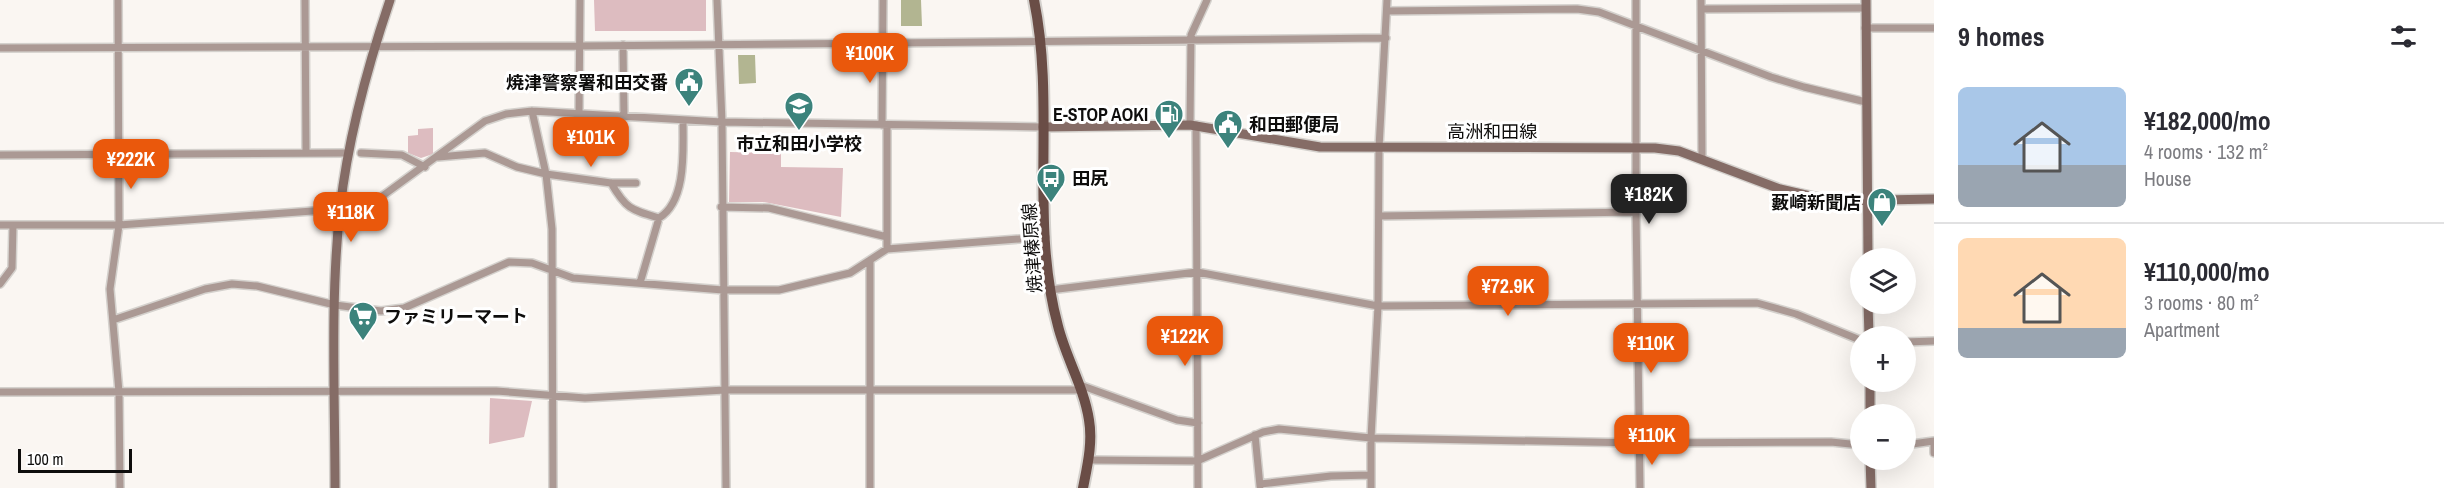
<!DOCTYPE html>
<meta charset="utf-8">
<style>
body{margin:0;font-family:"Archivo Narrow","Noto Sans JP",sans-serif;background:#f2f2f3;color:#2b2b33;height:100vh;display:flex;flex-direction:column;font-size:22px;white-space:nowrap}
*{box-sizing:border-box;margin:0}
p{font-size:20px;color:#7c7c81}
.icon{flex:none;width:33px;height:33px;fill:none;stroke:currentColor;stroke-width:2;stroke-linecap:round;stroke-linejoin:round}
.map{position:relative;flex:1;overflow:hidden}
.panel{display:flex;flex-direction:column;background:#fff;width:510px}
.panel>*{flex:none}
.tools{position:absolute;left:1850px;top:248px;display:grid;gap:12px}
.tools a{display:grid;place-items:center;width:66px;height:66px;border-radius:50%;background:#fff;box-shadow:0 6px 24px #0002;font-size:30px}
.scale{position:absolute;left:18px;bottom:15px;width:114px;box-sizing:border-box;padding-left:6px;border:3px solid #0e0d0c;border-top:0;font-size:16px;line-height:21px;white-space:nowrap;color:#0e0d0c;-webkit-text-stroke:4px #fff;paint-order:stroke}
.price{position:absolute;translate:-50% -51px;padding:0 14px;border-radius:12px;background:#ea580c;color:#fff;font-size:20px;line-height:39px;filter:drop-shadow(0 2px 3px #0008)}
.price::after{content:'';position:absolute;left:50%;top:36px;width:18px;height:14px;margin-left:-9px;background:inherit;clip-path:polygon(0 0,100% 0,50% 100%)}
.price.current{background:#222;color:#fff}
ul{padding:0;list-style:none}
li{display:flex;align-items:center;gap:18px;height:150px;padding:0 24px}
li+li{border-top:2px solid #e1e1e2}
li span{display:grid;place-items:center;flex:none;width:168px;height:120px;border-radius:9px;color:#555}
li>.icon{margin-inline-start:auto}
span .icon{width:72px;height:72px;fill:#fffc;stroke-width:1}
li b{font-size:26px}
h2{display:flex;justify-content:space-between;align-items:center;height:72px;padding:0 24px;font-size:26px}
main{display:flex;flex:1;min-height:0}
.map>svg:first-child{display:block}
.green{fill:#ddbcc0}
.water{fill:#b2b591}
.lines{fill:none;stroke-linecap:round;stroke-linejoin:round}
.street-casing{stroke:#d4d1cd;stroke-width:10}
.secondary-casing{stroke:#d4d1cd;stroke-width:12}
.primary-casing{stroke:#d4d1cd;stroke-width:14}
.street{stroke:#ab9994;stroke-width:7}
.secondary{stroke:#856c66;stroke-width:9}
.primary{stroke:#6a4d46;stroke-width:10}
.labels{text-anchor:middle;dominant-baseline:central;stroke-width:6;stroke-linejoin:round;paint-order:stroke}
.poi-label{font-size:18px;font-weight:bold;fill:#0e0d0c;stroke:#fff;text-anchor:end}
.street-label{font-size:18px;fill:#0e0d0c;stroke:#fff}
</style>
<main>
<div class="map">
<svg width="1934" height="488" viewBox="0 0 1934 488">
<rect width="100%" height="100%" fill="#faf6f2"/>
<path class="green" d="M594 0H706V31H595Z
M433 128V154L421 158 408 153V136L418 135V129Z
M730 152 781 153V167L843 168 841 217 764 202H729Z
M490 398 532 401 524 437 489 444Z"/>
<path class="water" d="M901 0H921L922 26H901Z
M738 55H755L756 83 739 84Z"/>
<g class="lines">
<g class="street-casing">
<path id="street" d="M118 0 119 225 110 289 119 392 120 488
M305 0 306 152
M717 0 722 122 726 488
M1636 0V212L1640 488
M1701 0 1702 158
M1701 9 1866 8
M1387 11 1577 9 1599 12 1771 77 1804 87 1866 102
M1865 28H1934
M623 45 624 117
M0 48 580 46 1386 38
M532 111 546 174 552 229 553 488
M579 115 580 0
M882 125 883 0
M887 125V249
M1190 125 1191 35 1207 0
M1196 125 1198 488
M361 153 402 155 425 167
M0 155 348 153
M438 157 485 153 517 167 546 174 611 183H636
M611 183C626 209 631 210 659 218
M721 207 769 208 887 237
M1380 216 1636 212
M0 225H119L340 209 381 197 485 121 506 114 532 111 722 122 1043 127
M870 260V488
M640 283 659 218C687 201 683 149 683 120
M0 284 12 268 13 225
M1050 290 1197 272 1378 306 1757 303 1796 314 1860 340
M113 320 205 289 232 284 257 286 335 305 381 311 404 308 509 262 532 263 573 278 723 290H779L850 273 887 249 1046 237
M1905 342 1934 341
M1080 385 1177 420 1198 423
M0 392 496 391 585 398 725 390H1082
M1255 435 1260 486
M1905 445 1934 441V453
M1089 460 1197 461 1263 432 1279 429 1371 438 1639 443 1831 442 1860 445
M1260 484 1331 476 1371 475
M1371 488V438L1378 306 1379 148 1387 0"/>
</g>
<g class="secondary-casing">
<path id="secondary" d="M1866 0 1868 258
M1043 127 1190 125 1320 147 1655 148 1679 151 1780 189 1832 201 1934 199
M1868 303 1869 336
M1870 381V414
M1870 459 1871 488
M335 488C335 395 330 301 340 209 348 137 367 68 390 0"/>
</g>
<g class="primary-casing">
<path id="primary" d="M1034 0C1056 107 1029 220 1058 326 1066 358 1084 387 1089 420 1093 443 1087 467 1083 488"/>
</g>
<use href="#street" class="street"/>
<use href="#secondary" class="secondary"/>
<use href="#primary" class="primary"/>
</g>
<defs>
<g id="civic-pin" transform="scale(1.5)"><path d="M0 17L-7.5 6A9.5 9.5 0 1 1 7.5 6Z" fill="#3c837c" stroke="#fff"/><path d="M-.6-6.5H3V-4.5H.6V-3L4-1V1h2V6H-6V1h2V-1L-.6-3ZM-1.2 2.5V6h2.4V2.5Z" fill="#fff"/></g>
<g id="school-pin" transform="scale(1.5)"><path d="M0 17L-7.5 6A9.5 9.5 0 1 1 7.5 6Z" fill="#3c837c" stroke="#fff"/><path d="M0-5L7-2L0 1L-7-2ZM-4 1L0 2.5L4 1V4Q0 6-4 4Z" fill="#fff"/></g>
<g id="fuel-pin" transform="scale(1.5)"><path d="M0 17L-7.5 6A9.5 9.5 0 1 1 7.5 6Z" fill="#3c837c" stroke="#fff"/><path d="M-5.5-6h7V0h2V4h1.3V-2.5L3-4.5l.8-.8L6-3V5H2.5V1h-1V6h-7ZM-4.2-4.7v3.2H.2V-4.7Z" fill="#fff"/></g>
<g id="bus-pin" transform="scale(1.5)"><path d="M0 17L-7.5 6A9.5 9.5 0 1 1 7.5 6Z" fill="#3c837c" stroke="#fff"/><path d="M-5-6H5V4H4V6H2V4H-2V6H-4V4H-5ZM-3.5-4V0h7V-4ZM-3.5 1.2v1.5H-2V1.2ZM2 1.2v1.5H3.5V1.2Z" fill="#fff"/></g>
<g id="shop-pin" transform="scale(1.5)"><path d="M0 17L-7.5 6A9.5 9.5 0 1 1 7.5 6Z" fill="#3c837c" stroke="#fff"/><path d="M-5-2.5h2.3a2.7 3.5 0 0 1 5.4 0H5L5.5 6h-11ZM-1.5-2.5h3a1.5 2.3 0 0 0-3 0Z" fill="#fff"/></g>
<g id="supermarket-pin" transform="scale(1.5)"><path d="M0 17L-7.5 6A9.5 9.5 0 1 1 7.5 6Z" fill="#3c837c" stroke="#fff"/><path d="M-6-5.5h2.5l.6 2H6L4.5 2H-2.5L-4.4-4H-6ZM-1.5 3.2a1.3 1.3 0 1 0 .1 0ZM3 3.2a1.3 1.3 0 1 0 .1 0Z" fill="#fff"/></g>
</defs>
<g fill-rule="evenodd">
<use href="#civic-pin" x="689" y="82"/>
<use href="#school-pin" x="799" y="106"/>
<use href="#fuel-pin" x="1169" y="114"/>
<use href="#civic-pin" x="1228" y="124"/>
<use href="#bus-pin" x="1051" y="178"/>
<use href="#shop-pin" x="1882" y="202"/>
<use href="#supermarket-pin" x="363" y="316"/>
</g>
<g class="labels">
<g class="poi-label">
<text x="668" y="82">焼津警察署和田交番</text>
<text x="1148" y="114">E-STOP AOKI</text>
<text x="1249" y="124" text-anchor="start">和田郵便局</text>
<text x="799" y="143" text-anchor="middle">市立和田小学校</text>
<text x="1072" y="178" text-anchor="start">田尻</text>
<text x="1861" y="202">藪崎新聞店</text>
<text x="384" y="316" text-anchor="start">ファミリーマート</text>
</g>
<g class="street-label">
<text x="1492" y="131">高洲和田線</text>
<text transform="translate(1032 248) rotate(-94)">焼津榛原線</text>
</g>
</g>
</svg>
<div class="tools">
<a><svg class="icon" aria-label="layers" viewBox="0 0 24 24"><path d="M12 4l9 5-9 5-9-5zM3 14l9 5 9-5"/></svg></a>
<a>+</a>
<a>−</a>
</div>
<div class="scale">100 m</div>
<b class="price" style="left:870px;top:84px">¥100K</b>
<b class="price" style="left:591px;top:168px">¥101K</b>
<b class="price" style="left:131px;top:190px">¥222K</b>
<b class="price current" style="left:1649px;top:225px">¥182K</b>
<b class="price" style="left:351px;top:243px">¥118K</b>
<b class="price" style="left:1508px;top:317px">¥72.9K</b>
<b class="price" style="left:1185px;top:367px">¥122K</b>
<b class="price" style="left:1651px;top:374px">¥110K</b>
<b class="price" style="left:1652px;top:466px">¥110K</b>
</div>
<section class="panel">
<h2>9 homes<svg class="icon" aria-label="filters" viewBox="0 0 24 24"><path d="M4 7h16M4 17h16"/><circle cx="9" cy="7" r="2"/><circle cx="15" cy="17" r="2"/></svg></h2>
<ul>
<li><span style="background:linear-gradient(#a9c7e8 65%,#9aa5b1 0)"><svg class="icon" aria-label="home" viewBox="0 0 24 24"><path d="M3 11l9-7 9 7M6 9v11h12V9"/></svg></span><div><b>¥182,000/mo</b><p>4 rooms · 132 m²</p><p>House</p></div></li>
<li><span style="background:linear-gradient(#ffd9b3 75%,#9aa5b1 0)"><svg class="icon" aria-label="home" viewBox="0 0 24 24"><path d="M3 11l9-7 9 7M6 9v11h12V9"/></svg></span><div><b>¥110,000/mo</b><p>3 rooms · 80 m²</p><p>Apartment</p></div></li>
</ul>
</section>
</main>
